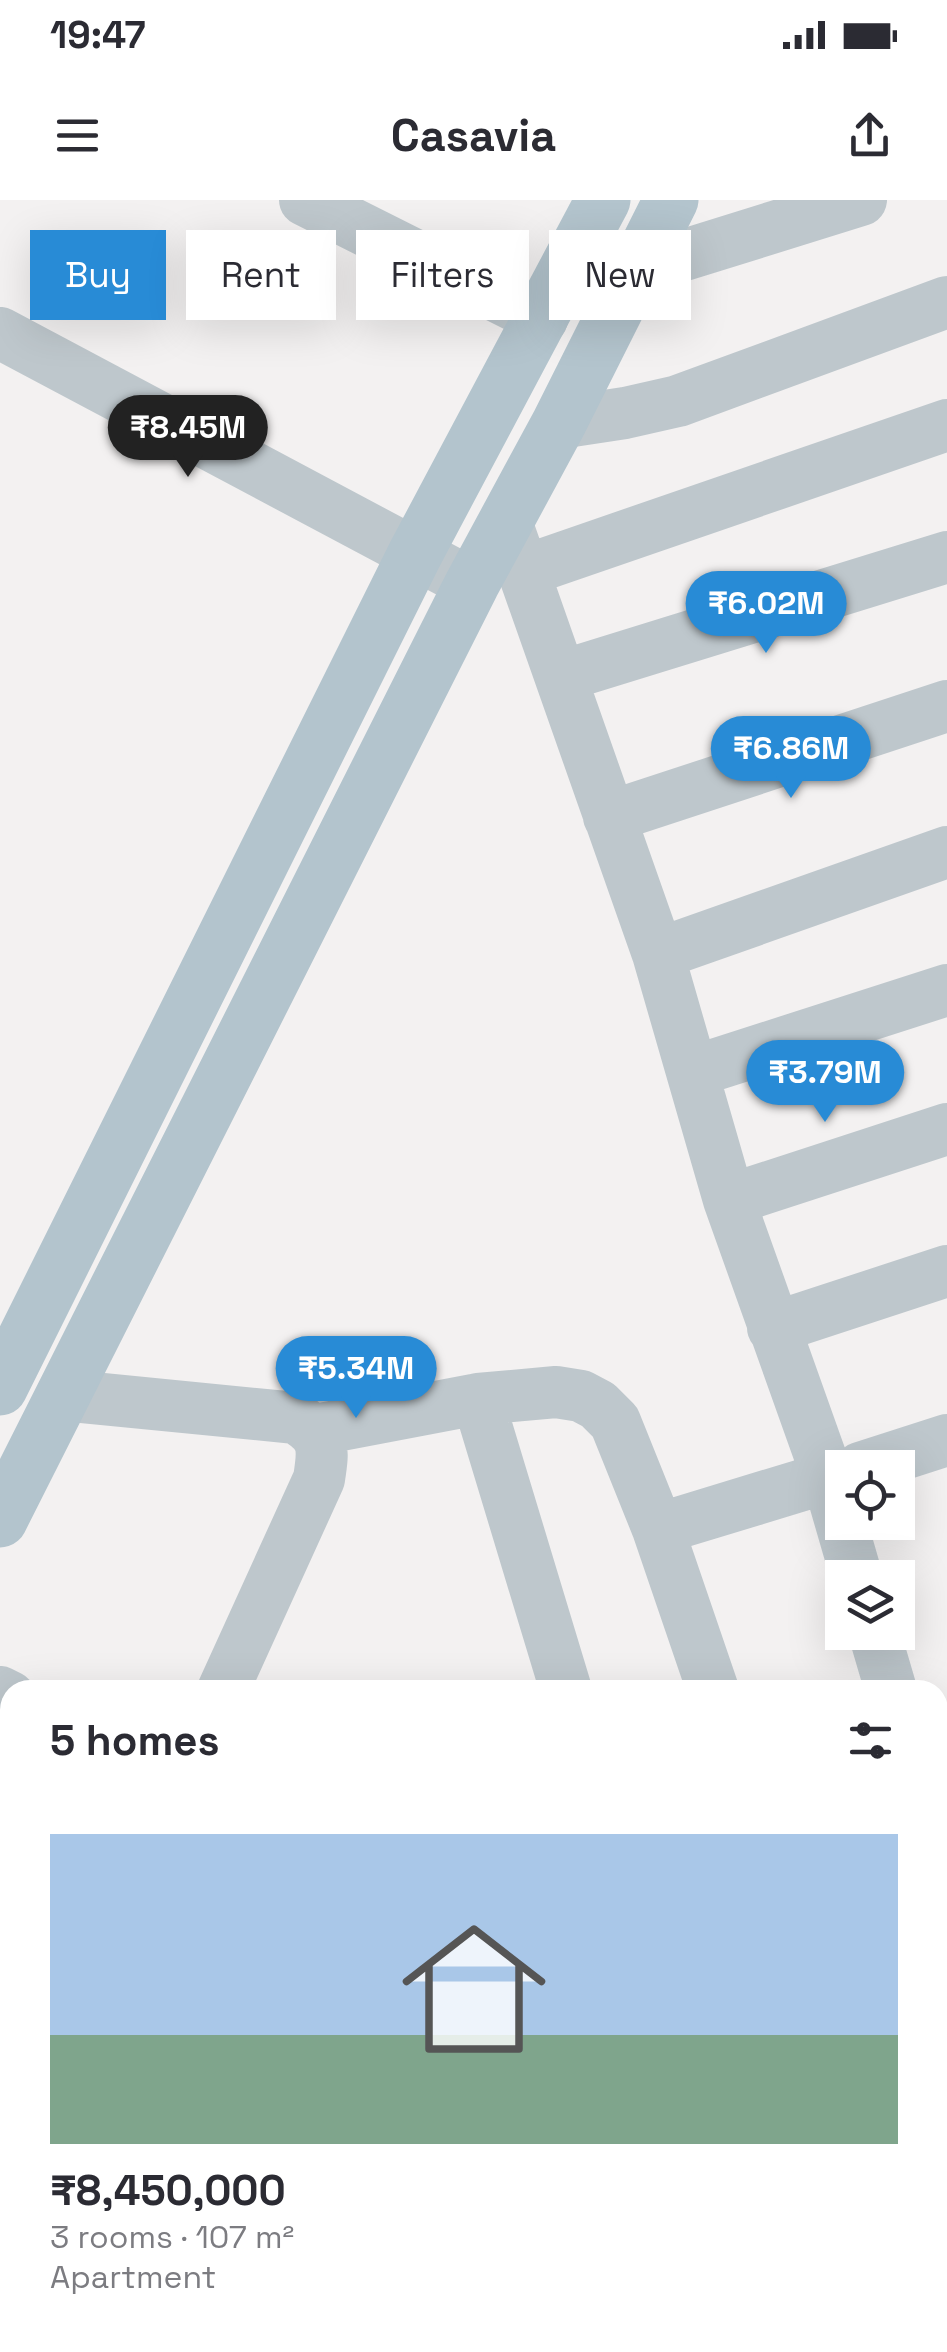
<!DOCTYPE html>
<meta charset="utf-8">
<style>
body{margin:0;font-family:"Space Grotesk",sans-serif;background:#f2f2f3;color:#2b2b33;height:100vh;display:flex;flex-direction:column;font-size:38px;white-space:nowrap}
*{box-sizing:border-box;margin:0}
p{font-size:32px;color:#7c7c81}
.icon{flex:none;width:55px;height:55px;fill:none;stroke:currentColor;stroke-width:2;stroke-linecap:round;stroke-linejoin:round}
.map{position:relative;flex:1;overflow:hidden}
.drawer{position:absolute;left:0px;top:1480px;width:948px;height:672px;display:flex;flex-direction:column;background:#fff;border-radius:30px 30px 0 0;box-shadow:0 10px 40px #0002}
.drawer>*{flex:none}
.banner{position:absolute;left:30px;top:30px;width:888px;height:90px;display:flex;gap:20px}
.tools{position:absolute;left:825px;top:1250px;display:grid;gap:20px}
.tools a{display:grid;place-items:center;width:90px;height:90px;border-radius:0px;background:#fff;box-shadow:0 10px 40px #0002;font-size:50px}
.price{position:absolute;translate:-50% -85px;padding:0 22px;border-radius:35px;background:#288bd6;color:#fff;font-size:32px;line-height:65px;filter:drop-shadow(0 2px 5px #0008)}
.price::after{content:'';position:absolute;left:50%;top:60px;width:30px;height:22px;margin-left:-15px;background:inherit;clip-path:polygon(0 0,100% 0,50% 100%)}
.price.selected{background:#222;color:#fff}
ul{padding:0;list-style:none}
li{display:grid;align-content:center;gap:20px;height:530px;padding:0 50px}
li+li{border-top:2px solid #e1e1e2}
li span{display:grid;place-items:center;height:310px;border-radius:0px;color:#555}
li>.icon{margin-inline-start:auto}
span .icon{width:180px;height:180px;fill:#fffc;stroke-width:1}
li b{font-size:42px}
h2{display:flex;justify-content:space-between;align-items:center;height:120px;padding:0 50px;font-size:42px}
.pill{padding:0 35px;border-radius:0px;background:#fff;box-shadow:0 10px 40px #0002;font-size:35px;line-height:90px}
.pill.selected{background:#288bd6;color:#fff}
.status{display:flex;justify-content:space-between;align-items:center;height:70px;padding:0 50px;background:#fff;direction:ltr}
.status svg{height:28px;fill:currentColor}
header{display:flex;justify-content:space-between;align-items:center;height:130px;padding:0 50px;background:#fff;font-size:45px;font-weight:700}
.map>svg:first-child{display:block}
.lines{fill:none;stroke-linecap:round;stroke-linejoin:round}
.minor{stroke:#bec7cc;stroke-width:52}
.major{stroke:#b3c4cd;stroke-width:55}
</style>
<div class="status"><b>19:47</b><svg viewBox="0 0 49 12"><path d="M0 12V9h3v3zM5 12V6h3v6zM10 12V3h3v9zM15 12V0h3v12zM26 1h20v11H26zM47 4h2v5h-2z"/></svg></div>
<header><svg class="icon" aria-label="menu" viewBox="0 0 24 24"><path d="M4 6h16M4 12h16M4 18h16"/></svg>Casavia<svg class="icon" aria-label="share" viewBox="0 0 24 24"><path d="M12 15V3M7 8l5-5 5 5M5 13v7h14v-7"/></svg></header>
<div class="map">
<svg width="947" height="2152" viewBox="0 0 947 2152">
<rect width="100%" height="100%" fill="#f3f1f1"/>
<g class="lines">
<path class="minor" d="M305 0 542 119
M636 70 861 0
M0 133 472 384
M559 223 625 213 678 201 947 102
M506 322 658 754 729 1000 828 1278 857 1378
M524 371 947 225
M562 476 947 357
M609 617 947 506
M658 754 947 652
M692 872 947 790
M729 1000 947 929
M773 1128 947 1071
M62 1195 296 1218C325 1236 324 1247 319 1279L223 1490
M478 1199 566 1490
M315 1230 478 1199 556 1192 581 1196 598 1205 615 1222 658 1329 713 1490
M860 1268 947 1240
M658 1329 842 1273
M874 1432 891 1490
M0 1492 10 1497
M938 1649 947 1681
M938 1820 947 1817
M0 1911 10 1893
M0 2086 10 2083
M430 2142 433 2152
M937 2142 940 2152
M731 2152 749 2142"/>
<path class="major" d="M0 1188 415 354 603 0
M0 1320 472 384 559 223 671 0"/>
</g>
</svg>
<div class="tools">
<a><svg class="icon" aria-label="locate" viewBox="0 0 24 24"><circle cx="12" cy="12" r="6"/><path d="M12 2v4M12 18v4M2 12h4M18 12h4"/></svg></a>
<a><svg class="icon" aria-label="layers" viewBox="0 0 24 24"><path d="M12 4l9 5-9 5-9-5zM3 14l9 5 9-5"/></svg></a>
</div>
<b class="price selected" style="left:188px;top:280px">₹8.45M</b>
<b class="price" style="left:766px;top:456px">₹6.02M</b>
<b class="price" style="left:791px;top:601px">₹6.86M</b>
<b class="price" style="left:825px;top:925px">₹3.79M</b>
<b class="price" style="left:356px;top:1221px">₹5.34M</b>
<div class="banner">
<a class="pill selected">Buy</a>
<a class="pill">Rent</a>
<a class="pill">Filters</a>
<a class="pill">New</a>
</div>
<section class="drawer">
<h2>5 homes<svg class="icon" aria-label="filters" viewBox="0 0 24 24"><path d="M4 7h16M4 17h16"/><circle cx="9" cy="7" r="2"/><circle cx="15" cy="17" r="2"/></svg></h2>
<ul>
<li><span style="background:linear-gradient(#a9c7e8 65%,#7fa58c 0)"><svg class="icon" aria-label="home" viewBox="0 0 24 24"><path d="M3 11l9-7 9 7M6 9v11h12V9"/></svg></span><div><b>₹8,450,000</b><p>3 rooms · 107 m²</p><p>Apartment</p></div></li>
</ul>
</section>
</div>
